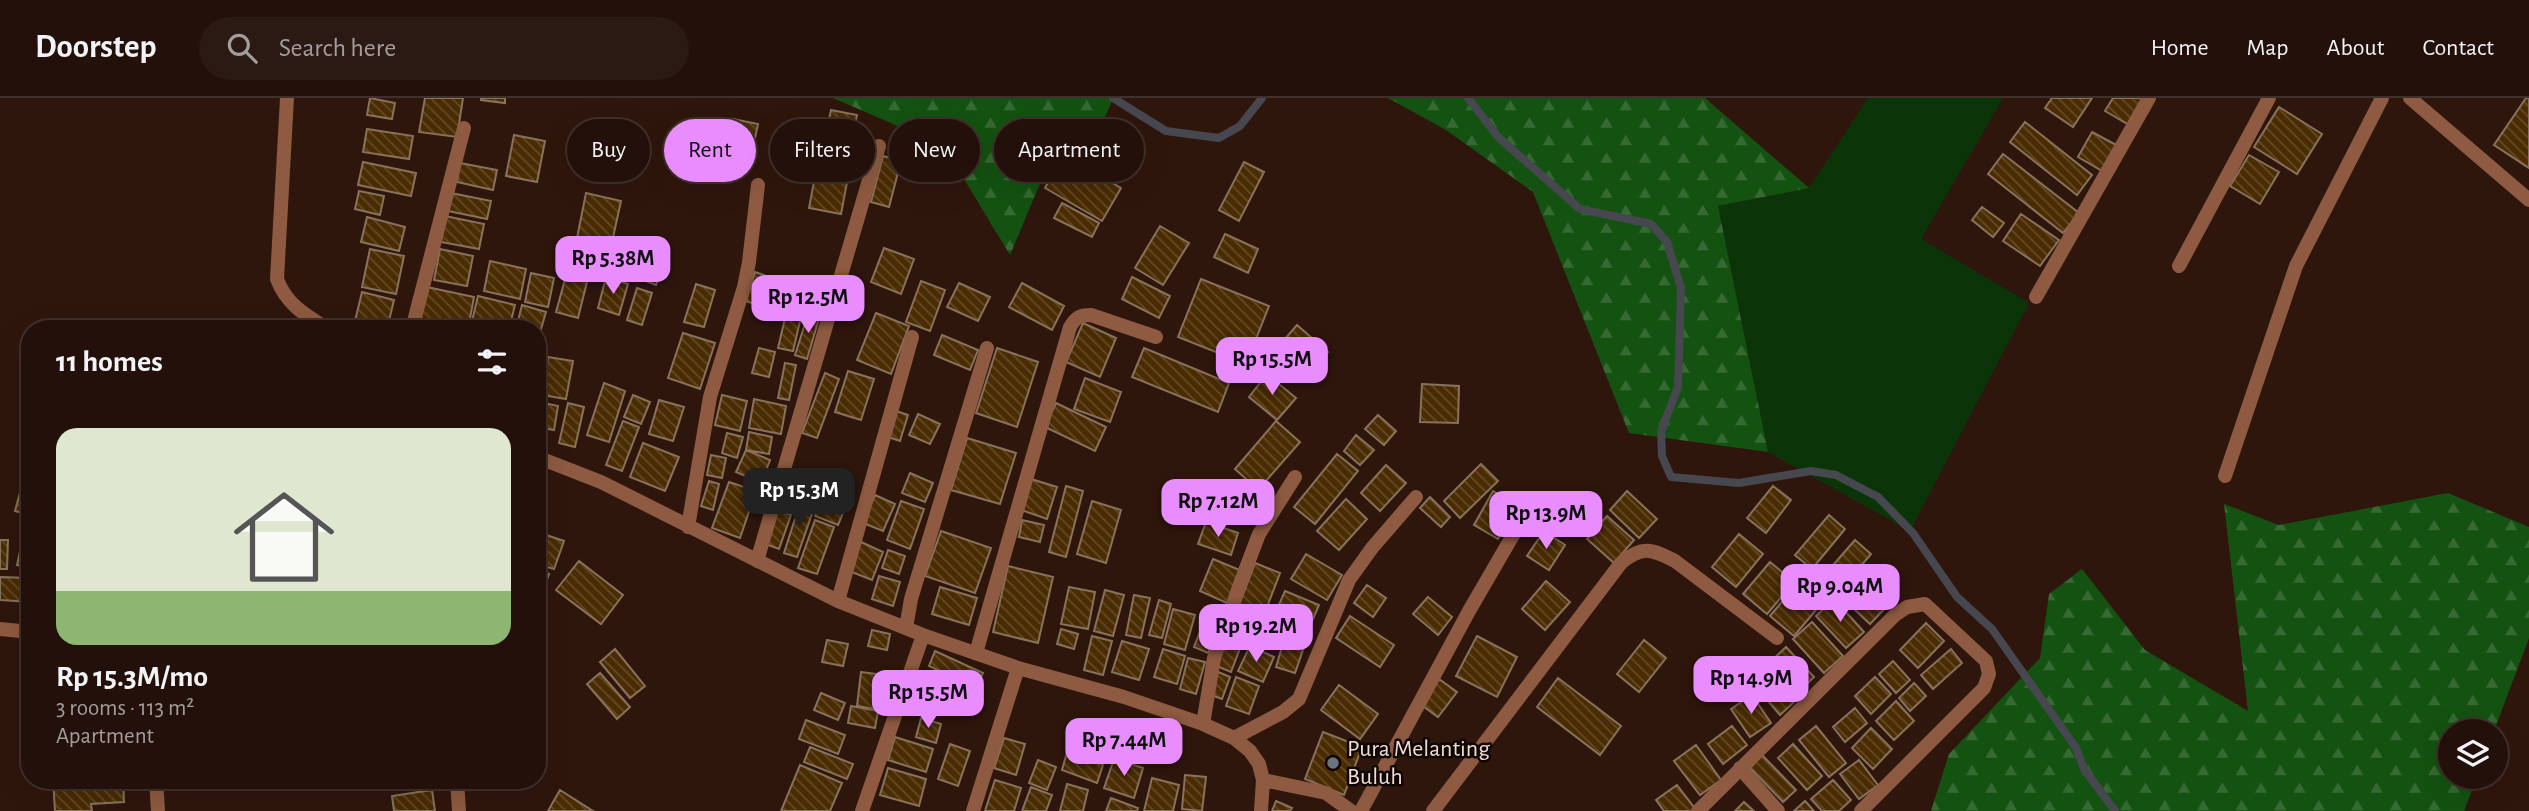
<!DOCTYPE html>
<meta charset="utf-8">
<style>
body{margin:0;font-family:"Alegreya Sans",sans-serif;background:#2b1913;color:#f1f3f6;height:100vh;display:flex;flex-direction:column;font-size:26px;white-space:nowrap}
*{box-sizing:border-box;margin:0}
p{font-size:23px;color:#a39d9c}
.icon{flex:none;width:38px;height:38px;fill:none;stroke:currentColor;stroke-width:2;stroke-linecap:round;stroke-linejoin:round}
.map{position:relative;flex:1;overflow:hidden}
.panel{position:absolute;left:21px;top:222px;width:525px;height:469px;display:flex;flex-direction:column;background:#23100a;border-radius:28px;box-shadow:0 7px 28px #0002,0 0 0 2px #40302b}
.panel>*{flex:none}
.top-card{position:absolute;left:567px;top:21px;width:665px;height:63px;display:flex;gap:14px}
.controls{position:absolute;left:2438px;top:621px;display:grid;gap:14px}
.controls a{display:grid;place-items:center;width:70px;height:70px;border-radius:50%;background:#23100a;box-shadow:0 7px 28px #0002,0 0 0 2px #40302b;font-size:35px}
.price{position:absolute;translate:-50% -60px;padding:0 16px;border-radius:14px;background:#e98dfe;color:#111;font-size:23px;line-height:46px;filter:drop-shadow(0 2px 4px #0008)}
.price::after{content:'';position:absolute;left:50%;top:42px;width:21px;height:16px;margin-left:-10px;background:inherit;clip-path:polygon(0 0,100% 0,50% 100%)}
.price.on{background:#222;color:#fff}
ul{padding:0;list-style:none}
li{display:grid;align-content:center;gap:14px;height:371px;padding:0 35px}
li+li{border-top:2px solid #40302b}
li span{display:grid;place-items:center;height:217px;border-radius:21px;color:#555}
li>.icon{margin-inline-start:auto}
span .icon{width:126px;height:126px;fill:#fffc;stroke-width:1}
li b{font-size:30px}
h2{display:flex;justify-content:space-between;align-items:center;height:84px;padding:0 35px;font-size:30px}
.pill{padding:0 24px;border-radius:32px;background:#23100a;box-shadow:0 7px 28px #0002,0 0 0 2px #40302b;font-size:24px;line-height:63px}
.pill.on{background:#e98dfe;color:#111}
header{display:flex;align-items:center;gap:42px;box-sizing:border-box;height:98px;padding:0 35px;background:#23100a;border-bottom:2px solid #40302b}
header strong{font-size:33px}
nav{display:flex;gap:38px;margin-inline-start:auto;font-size:24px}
.search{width:490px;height:63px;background:#2b1913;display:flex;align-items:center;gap:18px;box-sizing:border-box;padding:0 24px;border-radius:38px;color:#a39d9c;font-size:26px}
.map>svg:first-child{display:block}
.green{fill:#0b3509}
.forest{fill:url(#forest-firs)}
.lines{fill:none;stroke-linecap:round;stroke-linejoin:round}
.stream{stroke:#474750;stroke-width:8}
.building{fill:url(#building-back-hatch);stroke:#88725b;stroke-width:2}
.service{stroke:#8e5a41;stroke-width:14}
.minor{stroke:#8e5a41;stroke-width:14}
.worship-dot{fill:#6b7280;stroke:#0f0503;stroke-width:2.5}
.labels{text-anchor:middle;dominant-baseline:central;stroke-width:5;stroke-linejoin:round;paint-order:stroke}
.poi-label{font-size:24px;fill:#eddbd4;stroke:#0f0503;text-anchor:start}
</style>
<header>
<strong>Doorstep</strong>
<div class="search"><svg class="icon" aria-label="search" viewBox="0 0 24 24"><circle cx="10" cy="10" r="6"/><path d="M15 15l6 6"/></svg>Search here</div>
<nav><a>Home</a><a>Map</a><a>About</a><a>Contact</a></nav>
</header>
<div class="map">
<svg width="2529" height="713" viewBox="0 0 2529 713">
<defs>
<pattern id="forest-firs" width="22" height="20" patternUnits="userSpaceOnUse" patternTransform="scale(1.75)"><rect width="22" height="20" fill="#145211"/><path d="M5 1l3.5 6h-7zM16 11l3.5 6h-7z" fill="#366a33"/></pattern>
<pattern id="building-back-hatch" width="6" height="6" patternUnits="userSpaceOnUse" patternTransform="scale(1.75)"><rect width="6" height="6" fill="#4a2c03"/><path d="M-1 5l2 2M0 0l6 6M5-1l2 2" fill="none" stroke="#644a27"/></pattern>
</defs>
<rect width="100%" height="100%" fill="#2f160d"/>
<path class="green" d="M1868 0H2003L1921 141 2029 205 1910 433 1768 354 1718 108 1809 90Z"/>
<path class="forest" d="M833 0H1113L1092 51 1057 45 1010 157 944 48Z
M1388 0H1705L1809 90 1718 108 1768 354 1629 335 1533 94 1446 32Z
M2448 395 2529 429V540L2494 633 2450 634V679H2477L2464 713H1931L1949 656 2040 560 2049 496 2082 471 2145 552 2248 613 2224 406 2279 427Z"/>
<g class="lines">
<path class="stream" d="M1113 0 1166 33 1219 40 1240 28 1262 0
M1468 0 1499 40 1580 111 1651 126 1667 144 1681 190 1678 289 1661 333 1662 358 1671 379 1739 385 1811 373 1836 377 1878 399 1913 435 1957 499 1992 531 2076 650 2084 671 2115 713"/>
</g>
<path class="building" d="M370 0 395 5 392 21 367 17Z
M425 0H463L457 39 419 34Z
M481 0H505V5L481 2Z
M2052 0H2092L2073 29 2045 10Z
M2113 0H2145L2129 27 2105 13Z
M2526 0H2529V70L2494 47Z
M2279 9 2322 36 2297 76 2254 49Z
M831 12 857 17 847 66 821 60Z
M733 21 758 26 749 69 724 64Z
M2025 24 2092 77 2077 97 2010 44Z
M367 31 413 38 409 61 363 54Z
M2092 34 2118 48 2104 74 2078 59Z
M514 37 545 43 537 84 506 78Z
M1064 56 1121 90 1102 123 1045 90Z
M2003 56 2079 115 2063 135 1988 76Z
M2249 57 2279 74 2260 106 2230 88Z
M883 58 901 63 889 109 871 104Z
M363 64 416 75 411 98 358 87Z
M1244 64 1264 74 1239 123 1219 112Z
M460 65 497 72 493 92 457 84Z
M816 73 848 79 841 116 809 110Z
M359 93 384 98 380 117 355 111Z
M451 95 491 103 487 121 448 113Z
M586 95 621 103 607 167 573 160Z
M1062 105 1099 125 1092 139 1054 120Z
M1982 109 2004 125 1993 139 1972 122Z
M2021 116 2059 142 2040 168 2003 143Z
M445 118 484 126 479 151 441 144Z
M367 119 405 129 399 153 361 144Z
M1160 128 1189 145 1163 187 1135 170Z
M1225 136 1258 151 1248 175 1214 159Z
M884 150 914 161 901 196 871 184Z
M370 151 404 158 396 196 362 189Z
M440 151 473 158 467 188 434 182Z
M643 156 664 164 656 187 635 179Z
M490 163 526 171 520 201 484 193Z
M569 167 590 172 578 220 556 214Z
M755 174 772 180 762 209 746 203Z
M531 175 554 180 548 209 525 204Z
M606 179 628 186 619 217 598 210Z
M1132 179 1170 198 1159 220 1122 201Z
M1201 181 1269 208 1246 266 1178 239Z
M794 182 809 185 793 253 778 250Z
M921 183 945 192 930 233 906 224Z
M959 185 990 199 978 223 947 209Z
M1022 185 1064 208 1052 232 1009 209Z
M696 186 715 192 704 229 684 224Z
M427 189 474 199 468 231H418Z
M637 190 652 195 642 227 627 222Z
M362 194 394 202 387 231H369L354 227Z
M478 198 515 207 509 231 472 223Z
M522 207 546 214 539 238 537 231H516Z
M809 213 820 217 807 261 795 257Z
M876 215 909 228 891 276 857 262Z
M1083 225 1116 240 1100 279 1066 264Z
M1297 227 1328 254 1304 282 1273 255Z
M683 235 715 245 700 291 668 280Z
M942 237 978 252 970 272 934 257Z
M759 250 775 254 769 279 752 275Z
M997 250 1038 264 1017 329 976 315Z
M1144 250 1229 285 1218 314 1132 279Z
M548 259 573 263 566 301 542 297Z
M785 265 796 267 789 302 778 300Z
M848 273 874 281 861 322 835 314Z
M825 275 839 281 817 340 802 335Z
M1267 276 1296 300 1277 322 1249 299Z
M1085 280 1121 294 1110 324 1074 311Z
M604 285 625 293 609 344 587 337Z
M1422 286 1459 288 1458 325 1420 324Z
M633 297 650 304 641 326 624 319Z
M722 297 747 303 740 333 715 327Z
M754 301 786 308 781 336 749 330Z
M659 302 684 309 673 343 649 336Z
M539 304 558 308 554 332 537 329Z
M568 305 584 309 575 349 559 345Z
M1056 305 1106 329 1095 353 1045 329Z
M896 313 908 317 900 343 888 339Z
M918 316 940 326 930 346 909 337Z
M1378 317 1396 333 1384 347 1365 331Z
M623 323 639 329 622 373 606 367Z
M1276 323 1300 344 1258 392 1235 371Z
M749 334 772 339 769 356 746 352Z
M727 335 743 339 737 360 722 355Z
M1356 337 1374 352 1360 367 1344 353Z
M967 340 1016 355 1000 406 951 392Z
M27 342H30V384L22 383Z
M643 345 679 359 665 393 630 379Z
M746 352 770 362 761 385 736 374Z
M1337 356 1358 373 1315 426 1294 409Z
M711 357 726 360 722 380 707 377Z
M1481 366 1498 383 1460 420 1444 403Z
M1386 367 1406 385 1380 413 1361 395Z
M822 371 851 381 842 407 814 397Z
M789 374 801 379 789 410 777 405Z
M910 375 933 385 925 404 902 395Z
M1031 381 1057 389 1047 421 1021 412Z
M709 383 719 386 713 412 701 408Z
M729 384 756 393 740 440 712 430Z
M1066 388 1083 393 1066 459 1049 454Z
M1773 388 1791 402 1766 435 1747 420Z
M21 391 30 393V417L15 413Z
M1493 393 1518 407 1498 441 1474 427Z
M1627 393 1657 421 1639 440 1610 412Z
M875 397 895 406 883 433 863 425Z
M1430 399 1450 419 1441 429 1420 410Z
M1346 401 1367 421 1339 452 1317 433Z
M801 402 815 407 797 459 784 455Z
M901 403 924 411 910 451 887 442Z
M1092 403 1121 412 1106 465 1077 456Z
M820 406 843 415 838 427 815 418Z
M774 412 791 417 779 451 763 445Z
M1829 417 1845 431 1812 471 1795 457Z
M1607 418 1634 442 1614 465 1587 441Z
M27 422 30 423V470L17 467Z
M815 422 834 429 817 476 798 470Z
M1022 422 1044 427 1040 444 1019 439Z
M1206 424 1238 435 1231 457 1198 446Z
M941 433 991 450 975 495 925 478Z
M1544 433 1565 447 1549 472 1527 458Z
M537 434 564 443 554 471 537 466Z
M1739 436 1763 456 1736 489 1712 469Z
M0 442H8L7 471H0Z
M1855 442 1871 456 1838 495 1821 481Z
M861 444 883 454 872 482 849 473Z
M888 452 905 458 899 476 882 470Z
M1306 456 1342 477 1327 502 1291 481Z
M1213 461 1242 473 1229 506 1200 493Z
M579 463 623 497 601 526 556 492Z
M1770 464 1794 484 1767 516 1743 496Z
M1255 465 1280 475 1264 517 1239 507Z
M1008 468 1053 479 1038 545 993 534Z
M537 472 549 476 537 511Z
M879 478 900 484 893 508 872 501Z
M1857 478 1888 507 1870 526 1839 497Z
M0 479 30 480V504L0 502Z
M1546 483 1570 504 1545 532 1522 511Z
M1797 486 1821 506 1794 538 1770 518Z
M1367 487 1386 500 1373 519 1354 505Z
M940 489 977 500 969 527 932 516Z
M1069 489 1095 494 1088 531 1061 526Z
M1105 492 1124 497 1113 538 1094 533Z
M1285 493 1319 507 1304 542 1270 527Z
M1134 497 1150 500 1141 540 1126 537Z
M1428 499 1452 519 1438 537 1413 516Z
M1834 501 1864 534 1846 550 1816 518Z
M1159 502 1171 506 1162 540 1149 537Z
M1173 511 1195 517 1185 552 1164 546Z
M1350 518 1394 547 1380 569 1336 540Z
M1205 521 1219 527 1208 555 1194 549Z
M1812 524 1843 558 1824 575 1793 541Z
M1926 525 1944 543 1918 570 1900 552Z
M1061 531 1078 536 1074 551 1057 546Z
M872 532 890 536 887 552 868 548Z
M1092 538 1112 543 1103 577 1084 572Z
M1226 538 1242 545 1231 574 1214 567Z
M1477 538 1517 559 1497 599 1456 578Z
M827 542 848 546 843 568 822 564Z
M1284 542 1304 549 1295 575 1276 569Z
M1644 542 1666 560 1639 594 1617 576Z
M1122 543 1149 551 1139 582 1112 574Z
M1250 548 1274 559 1263 584 1238 573Z
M1786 549 1814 579 1797 596 1768 566Z
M615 551 645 588 630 600 600 564Z
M1163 551 1185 558 1177 586 1154 579Z
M1951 551 1962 565 1933 591 1921 577Z
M935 553 983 575 976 590 929 568Z
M1188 560 1205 564 1196 596 1180 591Z
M1893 563 1910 582 1896 595 1879 576Z
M1216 573 1230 579 1222 601 1208 596Z
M861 574 892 578 887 613 857 608Z
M913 574 955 586 949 603 908 591Z
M600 575 630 609 617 621 587 586Z
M1770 575 1794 604 1780 617 1755 588Z
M1236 579 1259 588 1249 616 1226 608Z
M1875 579 1891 596 1871 616 1855 598Z
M1558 580 1621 628 1600 657 1537 609Z
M1439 581 1457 594 1438 619 1420 606Z
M1914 585 1926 598 1910 613 1899 600Z
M1339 587 1378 616 1360 641 1321 612Z
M821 595 845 605 838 622 814 612Z
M1752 597 1771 625 1750 639 1731 611Z
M1896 603 1914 623 1894 642 1876 623Z
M851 608 878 613 875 630 848 625Z
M1855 610 1867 625 1845 644 1833 629Z
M921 620 941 626 936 645 916 639Z
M806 622 845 637 838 656 799 641Z
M1732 628 1747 647 1723 666 1708 646Z
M1816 628 1846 665 1829 679 1799 642Z
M1077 630 1115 638 1110 661 1072 653Z
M1871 630 1892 651 1873 671 1852 650Z
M1323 634 1362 649 1344 697 1305 681Z
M895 639 933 651 926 674 888 662Z
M1004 640 1025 646 1016 677 994 670Z
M950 646 970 653 958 688 938 681Z
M1793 646 1822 678 1807 692 1778 660Z
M1696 647 1721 682 1700 697 1674 663Z
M810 649 853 666 847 681 804 664Z
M1067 654 1103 667 1097 685 1062 672Z
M1762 657 1796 692 1783 704 1750 670Z
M1114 661 1143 670 1134 700 1104 690Z
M1038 662 1056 669 1047 692 1029 685Z
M1859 662 1878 687 1859 701 1840 676Z
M800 667 842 685 830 713H781Z
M888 670 926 681 919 708 880 697Z
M1185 677 1206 679 1202 713 1182 711Z
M1152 680 1179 687 1173 713H1144Z
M53 682H123L124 704 91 706 92 713H55Z
M995 682 1021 690 1014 713H985Z
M1833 682 1851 702 1839 713H1822L1811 701Z
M1067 686 1088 692 1083 713H1060Z
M1677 687 1696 712 1695 713H1664L1656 702Z
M1031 689 1052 697 1046 713H1022Z
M432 692 435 713H394L392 698Z
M560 692 593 713H548Z
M1111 700 1138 710 1137 713H1106Z
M1276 703 1292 710 1290 713H1272Z
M1805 703 1814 713H1794Z
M1744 704 1754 713H1735Z"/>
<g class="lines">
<path class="service" d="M976 555 1070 229C1076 219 1080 217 1091 217L1156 239"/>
<path class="minor" d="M287 0 277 181C286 206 305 217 328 231
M2410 0 2529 102
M2179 168 2269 0
M2036 199 2149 0
M412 231 464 30
M537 359 601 384 838 503 923 537 1018 570 1124 599 1203 626 1234 640 1250 653 1259 666 1263 682 1261 713
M2225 378 2296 168 2382 0
M688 429 710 299 744 189 749 164 758 87
M757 463 879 48
M838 503 912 239
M906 530 911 501 987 250
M0 531 30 534
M1203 626 1214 560 1240 486 1259 436 1295 379
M1234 640 1283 614 1299 601 1349 482 1372 450 1416 399
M1740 670 1778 713
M156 682 158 713
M457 682 459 713
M1263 682 1326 695 1351 713
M862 713 923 537
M973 713 1018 570
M1361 713 1469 513 1516 432
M1433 713 1621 465C1642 447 1652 451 1675 463L1777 540
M1698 713 1895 517 1907 509 1925 506 1986 563 1989 576 1984 590 1861 713"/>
</g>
<circle class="worship-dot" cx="1333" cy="665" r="7"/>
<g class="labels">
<g class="poi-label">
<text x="1347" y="651">Pura Melanting<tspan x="1347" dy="28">Buluh</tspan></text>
</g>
</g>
</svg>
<div class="controls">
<a><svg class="icon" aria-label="layers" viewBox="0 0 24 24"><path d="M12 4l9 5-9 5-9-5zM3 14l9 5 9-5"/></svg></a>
</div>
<b class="price" style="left:613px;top:198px">Rp 5.38M</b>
<b class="price" style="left:808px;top:237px">Rp 12.5M</b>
<b class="price" style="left:1272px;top:299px">Rp 15.5M</b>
<b class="price on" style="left:799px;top:430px">Rp 15.3M</b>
<b class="price" style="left:1218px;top:441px">Rp 7.12M</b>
<b class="price" style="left:1546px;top:453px">Rp 13.9M</b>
<b class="price" style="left:1840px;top:526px">Rp 9.04M</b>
<b class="price" style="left:1256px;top:566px">Rp 19.2M</b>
<b class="price" style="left:1751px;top:618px">Rp 14.9M</b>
<b class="price" style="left:928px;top:632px">Rp 15.5M</b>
<b class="price" style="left:1124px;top:680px">Rp 7.44M</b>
<div class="top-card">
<a class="pill">Buy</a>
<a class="pill on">Rent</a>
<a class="pill">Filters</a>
<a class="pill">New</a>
<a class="pill">Apartment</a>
</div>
<section class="panel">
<h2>11 homes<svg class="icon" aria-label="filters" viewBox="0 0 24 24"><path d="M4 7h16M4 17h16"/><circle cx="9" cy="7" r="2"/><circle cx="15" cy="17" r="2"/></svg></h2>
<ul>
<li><span style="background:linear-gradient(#dfe7d0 75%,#8fb573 0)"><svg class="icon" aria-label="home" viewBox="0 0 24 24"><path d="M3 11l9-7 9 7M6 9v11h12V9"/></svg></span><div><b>Rp 15.3M/mo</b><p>3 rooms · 113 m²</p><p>Apartment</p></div></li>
</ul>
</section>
</div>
